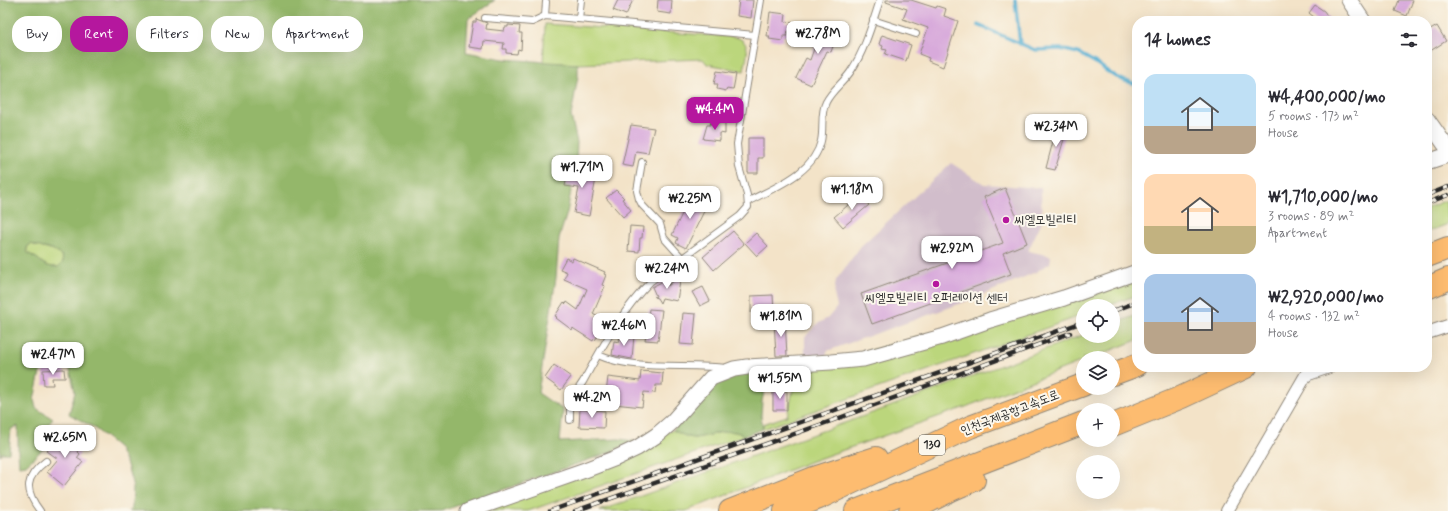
<!DOCTYPE html>
<meta charset="utf-8">
<style>
body{margin:0;font-family:Mynerve,"Poor Story",sans-serif;background:#f2f2f3;color:#2b2b33;height:100vh;display:flex;flex-direction:column;font-size:15px;white-space:nowrap}
*{box-sizing:border-box;margin:0}
p{font-size:13px;color:#7c7c81}
.icon{flex:none;width:22px;height:22px;fill:none;stroke:currentColor;stroke-width:2;stroke-linecap:round;stroke-linejoin:round}
.map{position:relative;flex:1;overflow:hidden}
.sheet{position:absolute;left:1132px;top:16px;width:300px;height:356px;display:flex;flex-direction:column;background:#fff;border-radius:16px;box-shadow:0 4px 16px #0002}
.sheet>*{flex:none}
.top-card{position:absolute;left:12px;top:16px;width:380px;height:36px;display:flex;gap:8px}
.fabs{position:absolute;left:1076px;top:299px;display:grid;gap:8px}
.fabs a{display:grid;place-items:center;width:44px;height:44px;border-radius:50%;background:#fff;box-shadow:0 4px 16px #0002;font-size:20px}
.price{position:absolute;translate:-50% -34px;padding:0 9px;border-radius:8px;background:#fff;color:#222;font-size:13px;line-height:26px;filter:drop-shadow(0 1px 2px #0008)}
.price::after{content:'';position:absolute;left:50%;top:24px;width:12px;height:9px;margin-left:-6px;background:inherit;clip-path:polygon(0 0,100% 0,50% 100%)}
.price.current{background:#b5179e;color:#fff}
ul{padding:0;list-style:none}
li{display:flex;align-items:center;gap:12px;height:100px;padding:0 12px}
li span{display:grid;place-items:center;flex:none;width:112px;height:80px;border-radius:12px;color:#555}
li>.icon{margin-inline-start:auto}
span .icon{width:48px;height:48px;fill:#fffc;stroke-width:1}
li b{font-size:17px}
h2{display:flex;justify-content:space-between;align-items:center;height:48px;padding:0 12px;font-size:17px}
.chip{padding:0 14px;border-radius:16px;background:#fff;box-shadow:0 4px 16px #0002;font-size:14px;line-height:36px}
.chip.current{background:#b5179e;color:#fff}
.map>svg:first-child{display:block}
.industrial{fill:#d1bdcb}
.green{fill:#bbd67b;stroke:#738053}
.forest{fill:#94b76b;stroke:#60714b;fill-rule:evenodd}
.lines{fill:none;stroke-linecap:round;stroke-linejoin:round}
.stream{stroke:#55aed2;stroke-width:3.5}
.building{fill:#d8aadb}
.service-casing{stroke:#8f877a;stroke-width:8}
.minor-casing{stroke:#8f877a;stroke-width:14}
.tertiary-casing{stroke:#8f877a;stroke-width:17}
.motorway-casing{stroke:#8f877a;stroke-width:24}
.service{stroke:#fff;stroke-width:6}
.minor{stroke:#fff;stroke-width:12}
.tertiary{stroke:#fff;stroke-width:15}
.motorway{stroke:#fdbc70;stroke-width:22}
.rail-casing{stroke:#2b2b2b;stroke-width:4.5}
.rail{stroke:#fbf7ec;stroke-width:3;stroke-dasharray:9;stroke-linecap:butt}
.poi-dot{fill:#b5179e;stroke:#fbf7ec;stroke-width:1.5}
.labels{text-anchor:middle;dominant-baseline:central;stroke-width:4;stroke-linejoin:round;paint-order:stroke}
.shield{fill:#fbf7ec;stroke:#696865;stroke-width:1}
.shield-label{font-size:12px;font-weight:bold;fill:#2b2b2b}
.poi-label{font-size:13px;fill:#2b2b2b;stroke:#fbf7ec;text-anchor:start}
.street-label{font-size:13px;fill:#2b2b2b;stroke:#fbf7ec}
</style>
<div class="map">
<svg width="1448" height="511" viewBox="0 0 1448 511">
<rect width="100%" height="100%" fill="#fbf7ec"/>
<filter id="ink" filterUnits="userSpaceOnUse"><feTurbulence type="fractalNoise" baseFrequency=".025" numOctaves="2"/><feDisplacementMap in="SourceGraphic" scale="8" xChannelSelector="R" yChannelSelector="G"/><feConvolveMatrix kernelMatrix="1 2 1 2 8 2 1 2 1" color-interpolation-filters="sRGB"/></filter>
<filter id="wash" filterUnits="userSpaceOnUse"><feTurbulence type="fractalNoise" baseFrequency=".012" numOctaves="4" result="noise"/><feDisplacementMap in="SourceGraphic" scale="16" xChannelSelector="R" yChannelSelector="G"/><feGaussianBlur stdDeviation="0.9" result="paint"/><feColorMatrix in="noise" values="0 0 0 0 0 0 0 0 0 0 0 0 0 0 0 0 0 1.4 0 .05"/><feComposite in="paint" operator="in"/></filter>
<g filter="url(#wash)">
<rect width="100%" height="100%" fill="#f3e3c8"/>
<path class="industrial" d="M951 163 984 184 1041 188 1042 221 1028 251 1051 256 1050 263 1036 272 973 299 827 351 826 357 798 360 805 352V337L817 324 828 318 837 307 834 294 836 280 861 246Z"/>
<path class="green" d="M545 24 736 37C753 43 746 57 744 71L707 64 703 59 578 64 543 62Z
M1447 200 1448 224 1427 232V208Z
M31 244 43 248 52 249 62 256 63 262 58 267C49 267 45 266 38 259 35 257 30 255 27 252V247Z
M1137 278V295L1108 306H1083V315L763 429V424L787 416 798 370Z
M1137 315V340L1091 358H1083V361L963 408 812 461 686 511H599L889 407 1083 335 1113 336V324Z
M673 430C679 433 688 438 694 438 710 437 731 425 744 436L528 511H488Z"/>
<path class="forest" d="M0 0H495L468 19 466 52 503 59 578 64V76L571 116 577 142 576 163 567 213 559 238 556 278 538 393 563 410 560 442 619 439 634 441 608 453 442 511H129L132 508 133 487 127 465 118 447 93 427 69 414 75 392 69 365 52 362 40 372 34 400 36 408 53 419 42 431 45 447 26 465 19 466 18 452V426L11 429 9 453H1L0 455ZM31 244 43 248 52 249 62 256 63 262 58 267C49 267 45 266 38 259 35 257 30 255 27 252V247Z
M736 373H768L762 401 761 416 763 429 744 436C731 425 710 437 694 438 688 438 679 433 673 430L715 382Z"/>
<g class="lines">
<path class="stream" d="M1015 0 1020 44
M978 25 1035 50 1060 49 1078 53 1096 63 1111 74 1125 81 1137 84"/>
</g>
<g id="blocks">
<path class="building" d="M618 0H633L626 15 613 10Z
M658 0H672L671 14 657 12Z
M739 0H753L751 18 737 16Z
M886 0H911L936 8 937 6 946 9 944 16 958 21 943 67 928 61 929 58 919 54 928 28 903 19 907 9 886 2Z
M1399 0H1413L1407 16 1395 11Z
M1315 5 1324 11 1331 21H1319L1309 13Z
M770 12 786 14 785 22 793 23 791 32 788 31 787 36H783V41L769 39 770 36H767Z
M476 19 487 23 486 29 504 31 505 27H508V25L520 26 519 33H522L521 50 518 49 517 54 506 53V49H503L504 43 484 41 483 49 469 47 473 22H476Z
M822 26 838 32 831 52 827 51 811 85 796 78 806 58 810 60Z
M1437 26 1446 41 1427 53V32Z
M882 35 911 45 906 61 885 54 887 50 882 49 883 46 879 44Z
M717 71 736 74 733 90 726 89V91L717 89 718 84H714Z
M711 122 725 123V134L720 133V141L703 139 707 125H710Z
M631 125 654 128 648 153 636 151 633 167 622 165Z
M1057 126 1067 129 1055 170 1046 168Z
M748 138H763V158H758V173H748Z
M569 167 597 173 589 216 574 213 579 188 565 186Z
M1005 188 1027 243 1003 253 1011 274 872 324 861 294 1003 243 984 197Z
M616 190 624 198 622 199 631 210 623 217 606 198Z
M692 193 709 201 686 248 676 243 678 238 672 235Z
M860 195 869 205 843 227 834 217Z
M630 226 643 227 642 238H640L639 252 628 251Z
M733 231 744 244 714 270 703 257Z
M756 233 768 246 757 256 745 243Z
M566 258 572 261 573 258 605 272 604 274 606 275 602 285 605 286 593 314 605 322 603 324 605 325 595 340 594 339 593 341 574 329 573 328 572 330 556 318 557 317 555 316 564 302 566 304 567 302 578 310 587 289 564 279 567 272 560 269Z
M681 275 677 301 662 298 660 303 657 298 654 297 656 296 652 287 673 276 668 286Z
M703 287 710 301 700 306 692 292Z
M773 295 774 313H751V296Z
M649 309 662 310 658 341 645 340Z
M683 313 696 314 693 345 680 344Z
M785 319 787 356H776L774 320Z
M620 334 634 335 632 359 612 355 614 341 619 342Z
M554 365 571 377 561 390 545 378Z
M64 369 65 378H52L53 385H44L43 370Z
M641 371 663 373 662 385H656L655 393 644 392 642 407 605 403 608 377 640 381Z
M773 391H787V410H773Z
M580 409 605 411 604 428 579 427Z
M69 433 82 443 76 450 80 454 77 458 83 462 64 486 47 472 58 459 47 451 54 442 59 446Z"/>
</g>
</g>
<g filter="url(#ink)">
<use href="#blocks" fill-opacity="0" stroke="#8f877a" stroke-width="1"/>
<g class="lines">
<g class="service-casing">
<path id="service" d="M545 16 546 2
M485 18 532 22 545 16 755 35
M579 19 581 0
M873 20 916 34
M642 162 637 191 639 199 642 205 660 224 664 238 682 258
M749 201C775 187 814 173 821 141 824 128 820 113 826 102 832 90 844 82 851 71 865 50 872 24 880 0
M598 355C633 371 687 363 727 368
M570 420C570 415 570 409 570 404 572 396 580 387 584 380 603 345 623 309 651 281L740 216 748 207 747 195 739 167 737 144 761 0
M40 511C24 490 25 477 46 461"/>
</g>
<g class="minor-casing">
<path id="minor" d="M1427 333 1448 326
M1227 511 1306 375 1329 367"/>
</g>
<g class="tertiary-casing">
<path id="tertiary" d="M1349 0 1363 21
M1427 119 1448 149
M1427 162 1448 155
M468 511 585 470 616 458 637 448 657 435 672 422 711 378 734 369 747 367 831 362 863 359 942 337 990 320 1064 298 1137 272"/>
</g>
<g class="motorway-casing">
<path id="motorway" d="M1427 256 1448 248
M1427 288 1448 279
M1113 374 1137 365
M1113 425 1182 397 1246 367
M730 511 814 478 876 458
M785 511 819 498 970 427 1083 385
M856 511 1083 423
M910 511 951 490 974 480"/>
</g>
<use href="#service" class="service"/>
<use href="#minor" class="minor"/>
<use href="#tertiary" class="tertiary"/>
<use href="#motorway" class="motorway"/>
<g class="rail-casing">
<path id="rail" d="M1427 195 1448 187
M1427 203 1448 195
M1113 311 1137 302
M550 511 1083 322
M575 511 831 421 1070 333"/>
</g>
<use href="#rail" class="rail"/>
</g>
</g>
<g class="poi-dot">
<circle cx="1006" cy="220" r="4"/>
<circle cx="936" cy="284" r="4"/>
</g>
<g class="labels">
<rect class="shield" x="919" y="435" width="26" height="20" rx="3"/>
<g class="shield-label">
<text x="932" y="445">130</text>
</g>
<g class="poi-label">
<text x="1014" y="220">씨엘모빌리티</text>
<text x="936" y="298" text-anchor="middle">씨엘모빌리티 오퍼레이션 센터</text>
</g>
<g class="street-label">
<text transform="translate(1010 413) rotate(-21)">인천국제공항고속도로</text>
</g>
</g>
</svg>
<div class="fabs">
<a><svg class="icon" aria-label="locate" viewBox="0 0 24 24"><circle cx="12" cy="12" r="6"/><path d="M12 2v4M12 18v4M2 12h4M18 12h4"/></svg></a>
<a><svg class="icon" aria-label="layers" viewBox="0 0 24 24"><path d="M12 4l9 5-9 5-9-5zM3 14l9 5 9-5"/></svg></a>
<a>+</a>
<a>−</a>
</div>
<b class="price" style="left:818px;top:55px">₩2.78M</b>
<b class="price current" style="left:715px;top:131px">₩4.4M</b>
<b class="price" style="left:1056px;top:148px">₩2.34M</b>
<b class="price" style="left:582px;top:189px">₩1.71M</b>
<b class="price" style="left:852px;top:211px">₩1.18M</b>
<b class="price" style="left:690px;top:220px">₩2.25M</b>
<b class="price" style="left:952px;top:270px">₩2.92M</b>
<b class="price" style="left:667px;top:290px">₩2.24M</b>
<b class="price" style="left:781px;top:338px">₩1.81M</b>
<b class="price" style="left:624px;top:347px">₩2.46M</b>
<b class="price" style="left:53px;top:376px">₩2.47M</b>
<b class="price" style="left:780px;top:400px">₩1.55M</b>
<b class="price" style="left:592px;top:419px">₩4.2M</b>
<b class="price" style="left:65px;top:459px">₩2.65M</b>
<div class="top-card">
<a class="chip">Buy</a>
<a class="chip current">Rent</a>
<a class="chip">Filters</a>
<a class="chip">New</a>
<a class="chip">Apartment</a>
</div>
<section class="sheet">
<h2>14 homes<svg class="icon" aria-label="filters" viewBox="0 0 24 24"><path d="M4 7h16M4 17h16"/><circle cx="9" cy="7" r="2"/><circle cx="15" cy="17" r="2"/></svg></h2>
<ul>
<li><span style="background:linear-gradient(#bfe0f5 65%,#b9a48a 0)"><svg class="icon" aria-label="home" viewBox="0 0 24 24"><path d="M3 11l9-7 9 7M6 9v11h12V9"/></svg></span><div><b>₩4,400,000/mo</b><p>5 rooms · 173 m²</p><p>House</p></div></li>
<li><span style="background:linear-gradient(#ffd9b3 65%,#c2b280 0)"><svg class="icon" aria-label="home" viewBox="0 0 24 24"><path d="M3 11l9-7 9 7M6 9v11h12V9"/></svg></span><div><b>₩1,710,000/mo</b><p>3 rooms · 89 m²</p><p>Apartment</p></div></li>
<li><span style="background:linear-gradient(#a9c7e8 60%,#b9a48a 0)"><svg class="icon" aria-label="home" viewBox="0 0 24 24"><path d="M3 11l9-7 9 7M6 9v11h12V9"/></svg></span><div><b>₩2,920,000/mo</b><p>4 rooms · 132 m²</p><p>House</p></div></li>
</ul>
</section>
</div>
